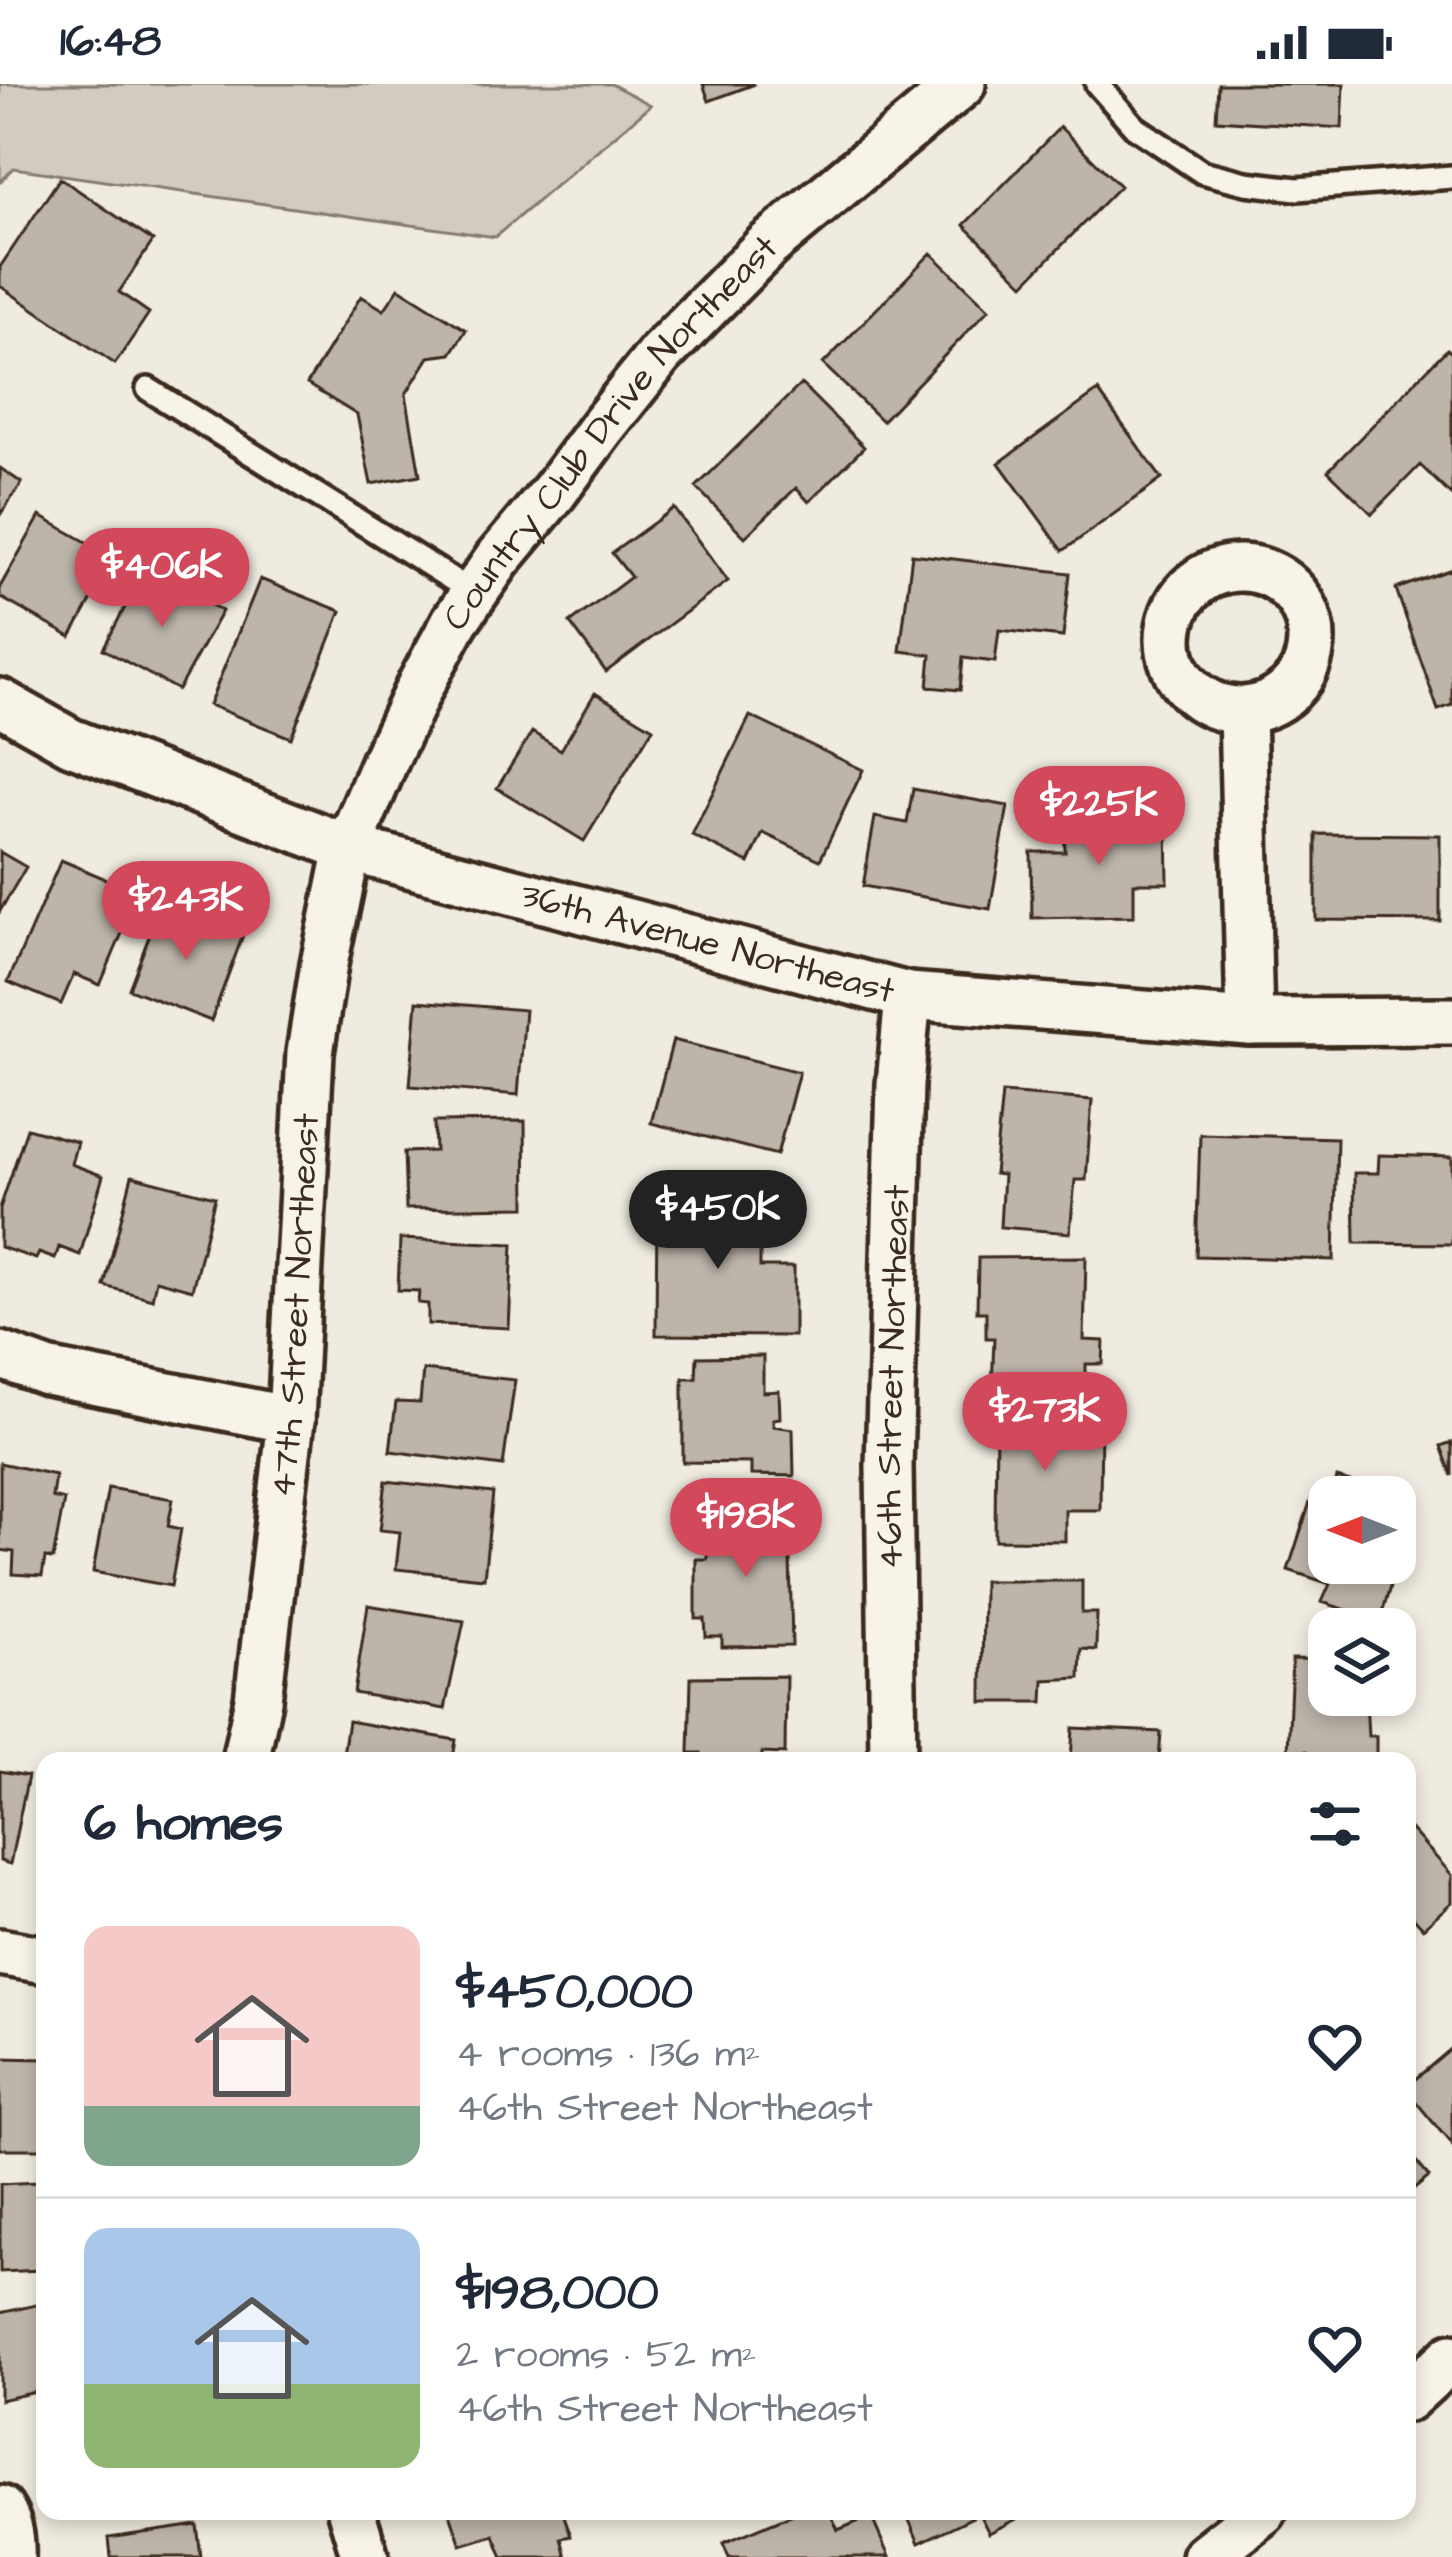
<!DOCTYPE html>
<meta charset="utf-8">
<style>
body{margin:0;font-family:"Architects Daughter",sans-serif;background:#f2f2f3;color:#1f2937;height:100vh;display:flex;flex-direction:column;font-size:45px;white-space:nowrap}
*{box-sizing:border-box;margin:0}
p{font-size:39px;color:#747a83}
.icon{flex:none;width:66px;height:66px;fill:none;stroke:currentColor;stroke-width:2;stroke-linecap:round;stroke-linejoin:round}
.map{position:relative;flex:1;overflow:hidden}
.panel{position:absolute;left:36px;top:1668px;width:1380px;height:768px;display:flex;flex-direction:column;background:#fff;border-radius:24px;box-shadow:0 6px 18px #0003}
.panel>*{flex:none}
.needle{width:78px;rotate:270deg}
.fabs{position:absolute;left:1308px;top:1392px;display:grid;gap:24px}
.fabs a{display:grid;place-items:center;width:108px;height:108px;border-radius:24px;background:#fff;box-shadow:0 6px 18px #0003;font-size:60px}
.price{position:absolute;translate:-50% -102px;padding:0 27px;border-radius:42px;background:#d1495b;color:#fff;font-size:39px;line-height:78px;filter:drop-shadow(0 3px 6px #0008)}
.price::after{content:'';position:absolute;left:50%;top:72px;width:36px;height:27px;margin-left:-18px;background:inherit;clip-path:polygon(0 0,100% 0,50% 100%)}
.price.on{background:#222;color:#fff}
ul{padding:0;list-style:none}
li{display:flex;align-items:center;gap:36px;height:300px;padding:0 48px}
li+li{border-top:3px solid #e0e1e3}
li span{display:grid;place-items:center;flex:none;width:336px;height:240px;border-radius:24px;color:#555}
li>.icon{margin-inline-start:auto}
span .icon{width:144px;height:144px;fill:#fffc;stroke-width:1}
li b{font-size:51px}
h2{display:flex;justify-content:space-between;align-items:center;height:144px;padding:0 48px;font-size:51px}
.status{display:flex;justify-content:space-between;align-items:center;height:84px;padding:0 60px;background:#fff;direction:ltr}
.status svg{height:33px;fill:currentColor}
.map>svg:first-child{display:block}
.green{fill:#d1cbc0;stroke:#867a6f;stroke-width:3}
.building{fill:#bdb5aa;stroke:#3b2a1e;stroke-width:3}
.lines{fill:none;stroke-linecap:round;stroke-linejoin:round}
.lane-casing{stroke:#3b2a1e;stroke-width:30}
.street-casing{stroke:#3b2a1e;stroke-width:54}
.lane{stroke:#f7f3e8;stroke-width:21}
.street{stroke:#f7f3e8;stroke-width:45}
.labels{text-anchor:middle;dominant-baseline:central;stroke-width:9;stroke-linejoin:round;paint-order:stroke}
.street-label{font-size:36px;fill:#3b2a1e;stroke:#f7f3e8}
</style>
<div class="status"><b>16:48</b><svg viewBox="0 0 49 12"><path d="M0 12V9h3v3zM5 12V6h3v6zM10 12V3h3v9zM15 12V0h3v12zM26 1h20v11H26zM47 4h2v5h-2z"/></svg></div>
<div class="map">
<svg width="1452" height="2473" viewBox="0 0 1452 2473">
<rect width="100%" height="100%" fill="#efebe0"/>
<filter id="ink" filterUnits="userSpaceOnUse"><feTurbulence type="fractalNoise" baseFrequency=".00833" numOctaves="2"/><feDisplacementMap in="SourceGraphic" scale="24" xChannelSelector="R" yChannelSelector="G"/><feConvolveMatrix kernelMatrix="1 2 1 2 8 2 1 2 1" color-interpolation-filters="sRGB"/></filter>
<g filter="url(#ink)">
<path class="green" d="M0 0H611L651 21 495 153 14 84 0 98Z"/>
<path class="building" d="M703 0H755L709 17Z
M1218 0H1344L1342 44 1216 36Z
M1060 43 1120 102 1024 200 964 141Z
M60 94 153 157 119 208 149 229 115 280 0 202V183Z
M931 169 989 225 882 337 823 280Z
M399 204 466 246 451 270 429 273 406 310 420 391 371 400 357 331 307 300 361 212 384 226Z
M1447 265 1452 269V412L1420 381 1372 430 1328 387Z
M801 300 864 363 809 418 796 404 745 453 696 403Z
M1098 307 1162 395 1063 467 999 379Z
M0 384 22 399 0 431Z
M674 424 728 497 606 588 570 539 631 493 612 469Z
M40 432 115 474 71 553 0 513V503Z
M912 470 1070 489 1063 553 999 546 995 578 963 574 960 606 928 603 931 571 900 567Z
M145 485 222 527 178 606 103 565Z
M1452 485V621L1438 626 1396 505Z
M260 495 341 527 291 654 209 621Z
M595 609 653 644 584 757 497 704 532 648 561 666Z
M750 632 863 686 820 776 763 749 749 779 692 751Z
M913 705 1008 722 990 825 863 802 875 733 907 739Z
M1167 734 1168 799H1134V832L1032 834 1031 768H1065L1064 735Z
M1316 750 1440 751V837L1316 836Z
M0 768 26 783 0 827Z
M61 776 139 809 100 901 74 890 61 920 8 898Z
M161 821 243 851 211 937 129 905Z
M417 917 525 926 518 1011 410 1002Z
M673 956 799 988 777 1071 651 1039Z
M1002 1009 1092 1016 1086 1096H1075L1070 1149 1000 1143 1003 1091 994 1090Z
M525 1037 526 1123 406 1125 404 1068 435 1067 434 1038Z
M27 1044 77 1058 71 1080 103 1092 80 1171 59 1163 55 1175 39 1169 36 1175 0 1163V1124Z
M1200 1050 1337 1054 1334 1176 1196 1172Z
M1379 1071 1452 1073V1160L1355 1159 1354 1089H1378Z
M132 1092 215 1113 192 1206 156 1196 152 1215 104 1202Z
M657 1114 760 1115V1183H794V1252L656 1251Z
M400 1155 513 1160 509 1244 428 1240V1220L418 1219 419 1207 398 1206Z
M1086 1173 1084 1256 1104 1257 1103 1280H1086V1306L992 1305 994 1254H986V1228H977L978 1174Z
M763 1272V1308L779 1307 780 1334 773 1335V1342L793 1345 794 1392 751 1391V1379L683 1378V1294H696L697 1273Z
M423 1286 515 1296 503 1382 390 1367 396 1318 420 1319Z
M996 1332H1101L1100 1426H1065V1457L995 1456Z
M1452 1358V1392L1441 1362Z
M0 1379 55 1391 52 1413 64 1416 53 1475 45 1474 42 1492 13 1490 14 1468 0 1466Z
M1337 1394 1406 1415 1395 1448V1413H1331Z
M386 1397 493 1409 484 1494 396 1485 400 1448 380 1446Z
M108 1404 173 1415 168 1442 181 1445 171 1502 93 1488Z
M1313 1409 1331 1413 1329 1479H1375L1374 1481 1394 1489 1380 1537 1322 1518 1330 1500 1288 1486Z
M708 1428 789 1429 792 1562 722 1563V1553H706L705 1535H696V1475H707Z
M983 1497H1082V1529H1097L1096 1566 1081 1565 1080 1594 1044 1596 1043 1618H982Z
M368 1521 464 1537 445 1625 354 1609Z
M1292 1575 1329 1576V1611H1391V1617L1366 1616 1368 1652H1376V1677H1306V1667L1288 1668Z
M786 1592 785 1670 762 1669V1677H701V1669H689L691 1593Z
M348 1637 456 1656 453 1674 461 1677H342Z
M1073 1644 1161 1648 1159 1677H1071Z
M0 1687 28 1692 10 1780 0 1777Z
M1407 1741 1452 1791V1818L1423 1844 1412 1832 1407 1837Z
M1452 1964V2061L1407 2007V2002Z
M0 1974 45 1975V2065H0Z
M1407 2066 1429 2093 1407 2111Z
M36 2098 41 2186 0 2188V2100Z
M45 2219V2306L0 2316V2229Z
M449 2427H569L563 2429 571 2452 561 2454 566 2473H503L494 2451 461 2461Z
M800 2427H829L838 2446 871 2432 889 2473H729L723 2459Z
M905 2427H1032L989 2449 979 2430 919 2459Z
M197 2441 201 2473H111L109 2454Z"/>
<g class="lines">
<g class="lane-casing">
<path id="lane" d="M1097 0 1135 43 1202 88 1246 99 1297 105 1452 93
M148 305 474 509"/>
</g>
<g class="street-casing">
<g id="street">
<circle cx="1240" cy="555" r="71"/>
<path id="s1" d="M0 618 71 658 348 764 908 912 1250 938 1452 937"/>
<path d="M1242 627 1250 938"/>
<path d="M0 1271 47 1288 291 1336"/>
<path id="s2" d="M245 1677 258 1616 291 1336 310 969 324 880 348 764 386 674 421 600 455 537 498 475 554 408 602 343 661 269 768 161 962 0"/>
<path id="s3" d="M893 1677 889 1382 900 1000 908 912"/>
<path d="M0 1868 45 1876"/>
<path d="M1407 2314 1452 2273"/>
<path d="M0 2425C10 2440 12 2456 11 2473"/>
<path d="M351 2427 365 2473"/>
<path d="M1205 2473 1263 2427"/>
</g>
</g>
<use href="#lane" class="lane"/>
<use href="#street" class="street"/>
</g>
</g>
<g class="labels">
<g class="street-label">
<text stroke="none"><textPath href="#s2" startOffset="1416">Country Club Drive Northeast</textPath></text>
<text stroke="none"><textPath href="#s1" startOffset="750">36th Avenue Northeast</textPath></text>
<text stroke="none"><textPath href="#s2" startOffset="459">47th Street Northeast</textPath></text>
<text stroke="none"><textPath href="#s3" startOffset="384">46th Street Northeast</textPath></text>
</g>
</g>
</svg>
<div class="fabs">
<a><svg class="needle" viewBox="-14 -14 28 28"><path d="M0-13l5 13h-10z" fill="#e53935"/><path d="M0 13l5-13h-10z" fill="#747a83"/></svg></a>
<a><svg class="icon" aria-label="layers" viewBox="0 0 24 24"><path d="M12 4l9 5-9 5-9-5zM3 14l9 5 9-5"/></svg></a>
</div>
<b class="price" style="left:162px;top:546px">$406K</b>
<b class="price" style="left:1099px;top:784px">$225K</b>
<b class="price" style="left:186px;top:879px">$243K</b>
<b class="price on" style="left:718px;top:1188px">$450K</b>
<b class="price" style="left:1045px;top:1390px">$273K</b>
<b class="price" style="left:746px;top:1496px">$198K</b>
<section class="panel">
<h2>6 homes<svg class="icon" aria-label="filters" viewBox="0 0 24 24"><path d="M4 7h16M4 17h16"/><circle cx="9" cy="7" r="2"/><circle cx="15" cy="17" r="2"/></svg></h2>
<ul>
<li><span style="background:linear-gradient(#f6c9c9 75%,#7fa58c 0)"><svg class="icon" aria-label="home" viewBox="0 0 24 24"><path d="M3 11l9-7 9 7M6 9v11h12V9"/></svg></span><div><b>$450,000</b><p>4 rooms · 136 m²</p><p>46th Street Northeast</p></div><svg class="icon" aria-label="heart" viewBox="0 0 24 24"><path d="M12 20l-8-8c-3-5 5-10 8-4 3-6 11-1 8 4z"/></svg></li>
<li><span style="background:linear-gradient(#a9c7e8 65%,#8fb573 0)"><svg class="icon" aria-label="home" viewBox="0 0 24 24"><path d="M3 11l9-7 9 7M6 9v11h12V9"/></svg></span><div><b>$198,000</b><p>2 rooms · 52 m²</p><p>46th Street Northeast</p></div><svg class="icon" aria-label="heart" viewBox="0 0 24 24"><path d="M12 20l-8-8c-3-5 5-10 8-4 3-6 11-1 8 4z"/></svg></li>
</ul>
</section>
</div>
